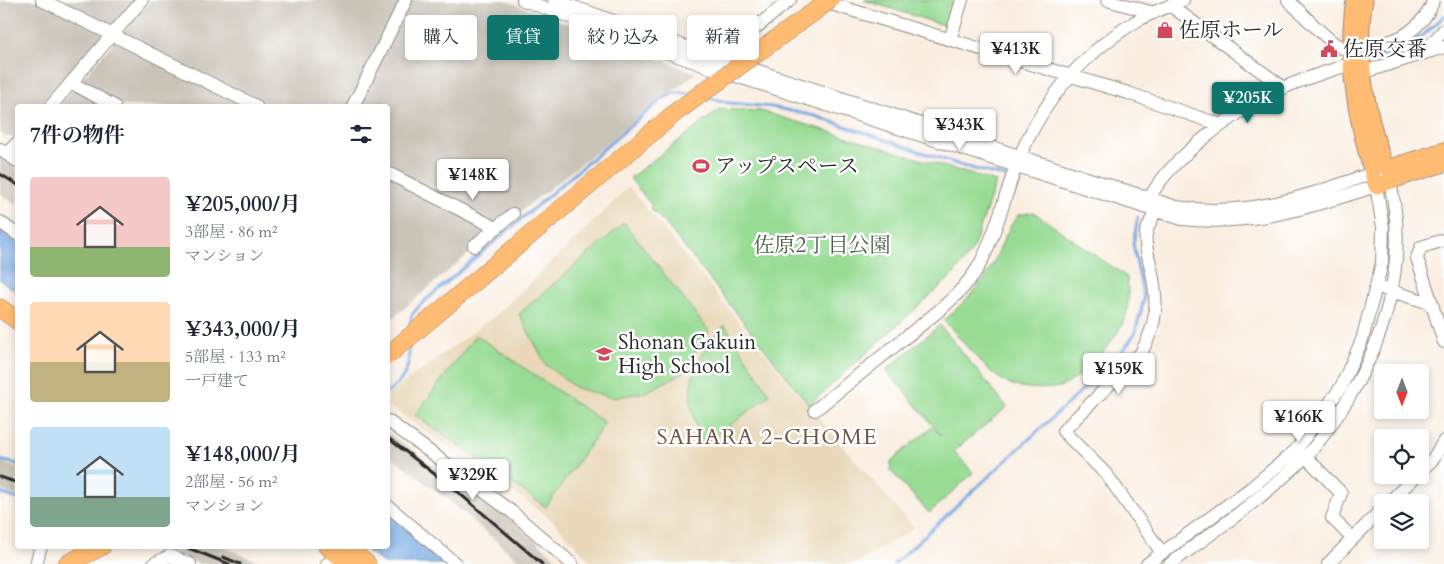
<!DOCTYPE html>
<html lang="ja">
<meta charset="utf-8">
<style>
body{margin:0;font-family:Cardo,"Noto Serif JP",serif;background:#f6f6f7;color:#1f2937;height:100vh;display:flex;flex-direction:column;font-size:19px;white-space:nowrap}
*{box-sizing:border-box;margin:0}
p{font-size:16px;color:#747a83}
.icon{flex:none;width:28px;height:28px;fill:none;stroke:currentColor;stroke-width:2;stroke-linecap:round;stroke-linejoin:round}
.map{position:relative;flex:1;overflow:hidden}
.details{position:absolute;left:15px;top:104px;width:375px;height:445px;display:flex;flex-direction:column;background:#fff;border-radius:5px;box-shadow:0 2px 8px #0003}
.details>*{flex:none}
.hud{position:absolute;left:405px;top:15px;width:475px;height:45px;display:flex;gap:10px}
.needle{width:32px;rotate:180deg}
.buttons{position:absolute;left:1374px;top:364px;display:grid;gap:10px}
.buttons a{display:grid;place-items:center;width:55px;height:55px;border-radius:5px;background:#fff;box-shadow:0 2px 8px #0003;font-size:25px}
.price{position:absolute;translate:-50% -42px;padding:0 11px;border-radius:5px;background:#fff;color:#222;font-size:16px;line-height:32px;filter:drop-shadow(0 1px 2px #0008)}
.price::after{content:'';position:absolute;left:50%;top:30px;width:15px;height:11px;margin-left:-8px;background:inherit;clip-path:polygon(0 0,100% 0,50% 100%)}
.price.current{background:#0f766e;color:#fff}
ul{padding:0;list-style:none}
li{display:flex;align-items:center;gap:15px;height:125px;padding:0 15px}
li span{display:grid;place-items:center;flex:none;width:140px;height:100px;border-radius:5px;color:#555}
li>.icon{margin-inline-start:auto}
span .icon{width:60px;height:60px;fill:#fffc;stroke-width:1}
li b{font-size:21px}
h2{display:flex;justify-content:space-between;align-items:center;height:60px;padding:0 15px;font-size:21px}
.chip{padding:0 18px;border-radius:5px;background:#fff;box-shadow:0 2px 8px #0003;font-size:18px;line-height:45px}
.chip.current{background:#0f766e;color:#fff}
.map>svg:first-child{display:block}
.built{fill:#e9d9ba}
.industrial{fill:#c9c3b8}
.green{fill:#98dc94;stroke:#628460}
.water{fill:#76a9e3;stroke:#506a87}
.lines{fill:none;stroke-linecap:round;stroke-linejoin:round}
.stream{stroke:#76a9e3;stroke-width:3}
.minor-casing{stroke:#928c86;stroke-width:14}
.major-casing{stroke:#928c86;stroke-width:17}
.highway-casing{stroke:#928c86;stroke-width:19}
.minor{stroke:#fff;stroke-width:12}
.major{stroke:#ffbb71;stroke-width:15}
.highway{stroke:#ffbb71;stroke-width:18}
.rail{stroke:#2b2b2b;stroke-width:3}
.highway-bridge-casing{stroke:#928c86;stroke-width:19;stroke-linecap:butt}
.highway-bridge{stroke:#ffbb71;stroke-width:18}
.labels{text-anchor:middle;dominant-baseline:central;stroke-width:5;stroke-linejoin:round;paint-order:stroke}
.poi-label{font-size:21px;fill:#2b2b2b;stroke:#fff;text-anchor:start}
.park-label{font-size:21px;fill:#4c604a;stroke:#fff}
.neighbourhood-label{font-size:22px;letter-spacing:1px;fill:#725947;stroke:#fff}
</style>
<div class="map">
<svg width="1444" height="564" viewBox="0 0 1444 564">
<rect width="100%" height="100%" fill="#fff"/>
<filter id="ink" filterUnits="userSpaceOnUse"><feTurbulence type="fractalNoise" baseFrequency=".02" numOctaves="2"/><feDisplacementMap in="SourceGraphic" scale="10" xChannelSelector="R" yChannelSelector="G"/><feConvolveMatrix kernelMatrix="1 2 1 2 8 2 1 2 1" color-interpolation-filters="sRGB"/></filter>
<filter id="wash" filterUnits="userSpaceOnUse"><feTurbulence type="fractalNoise" baseFrequency=".0096" numOctaves="4" result="noise"/><feDisplacementMap in="SourceGraphic" scale="20" xChannelSelector="R" yChannelSelector="G"/><feGaussianBlur stdDeviation="1.12" result="paint"/><feColorMatrix in="noise" values="0 0 0 0 0 0 0 0 0 0 0 0 0 0 0 0 0 1.4 0 .05"/><feComposite in="paint" operator="in"/></filter>
<g filter="url(#wash)">
<rect width="100%" height="100%" fill="#faeee1"/>
<path class="built" d="M629 187 803 400 914 528 856 564H593L550 518 388 405V395L500 312Z"/>
<path class="industrial" d="M0 0H135L41 106H18L17 133 14 137H6L0 133Z
M151 0H505L696 73 497 230 388 322V106H58Z
M0 157 17 170V205L0 193Z
M388 433 513 521 563 564H523L452 503 388 454Z
M0 461 17 468V496L0 490Z
M156 546H221L264 564H199Z"/>
<path class="green" d="M864 0H953L946 26Z
M720 109 761 111 996 182 972 251 953 275 809 405 666 224 650 208 652 206 630 178Z
M1033 212 1127 277C1128 291 1130 304 1125 318 1118 338 1084 376 1065 385 1053 391 1021 389 1009 384 987 374 960 338 944 320 963 303 982 286 993 264 1001 247 1006 231 1018 215Z
M624 223 709 331 681 374 646 392 613 398 576 388 546 365 519 314Z
M725 325 770 395 704 445C681 393 687 367 725 325Z
M940 325 1007 407 954 451 973 473 929 513 890 470 891 461 932 427 942 436 886 370Z
M476 335 605 423 546 507 415 415Z"/>
<path class="water" d="M0 230 17 243V292L0 280Z
M388 514 417 536 445 564H384L361 546H388Z"/>
<g class="lines">
<path class="stream" d="M1374 58C1407 47 1420 41 1444 16
M706 97 729 103 772 107 815 116 963 166 1006 177
M409 328 412 315 420 305 661 100 674 93H693
M388 392C405 380 410 367 409 347
M0 460 18 464
M0 493 18 499
M894 564 1105 369 1128 344 1135 333 1144 299 1133 244 1138 217"/>
</g>
</g>
<g filter="url(#ink)">
<g class="lines">
<g class="minor-casing">
<path id="minor" d="M42 0 256 106
M523 0 714 69 1182 219C1252 227 1311 207 1376 186L1383 227 1382 263 1362 340 1341 387 1296 450 1251 488 1147 564
M554 0 718 58 1176 207C1250 219 1317 193 1386 168 1413 254 1386 344 1337 416 1327 430 1317 446 1304 458 1263 498 1216 530 1170 564
M1107 0 1154 13
M1288 0C1300 11 1329 43 1342 48 1355 53 1397 41 1408 33 1419 25 1431 12 1433 0
M821 1 1128 93 1221 125
M1171 6 1284 88
M950 40 962 0
M1422 54 1444 30
M716 64 718 58 790 0
M1364 72 1444 47
M72 83 114 106
M51 106 142 0
M353 106 406 0
M0 149 18 162
M6 154 18 142
M388 173 496 228 474 246
M1146 206C1164 160 1239 109 1283 88 1307 77 1334 70 1359 61
M1155 212C1152 219 1148 226 1146 233 1144 243 1148 254 1150 264 1158 298 1159 321 1141 353L1063 431 1107 475 1162 553
M0 222 18 235
M496 228 513 214
M1384 289 1427 302 1433 308 1444 342
M1433 307 1417 258 1421 247 1444 240
M815 410C844 387 872 364 901 341 929 318 964 295 981 262 996 233 1004 199 1015 169 1037 108 1079 56 1135 22 1150 13 1167 7 1183 0
M388 421 512 512 572 564
M1306 457 1341 493 1332 518 1353 539
M1420 472 1433 459 1444 441
M1389 502 1417 475
M388 506 456 564
M36 564 41 546
M153 564 170 556 190 564
M327 564 346 553
M1328 564 1382 509"/>
</g>
<g class="major-casing">
<path id="major" d="M1354 0C1344 64 1357 125 1376 186L1444 164
M1365 0C1355 57 1367 114 1386 168L1444 150"/>
</g>
<g class="highway-casing">
<path id="highway" d="M0 308 18 321
M327 546 350 564
M345 546 367 564
M67 564 102 546"/>
</g>
<use href="#minor" class="minor"/>
<use href="#major" class="major"/>
<use href="#highway" class="highway"/>
<path class="rail" d="M0 174 18 185
M388 438 459 493 542 564
M0 477 18 483
M183 546 229 564
M223 557 240 564"/>
<g class="highway-bridge-casing">
<path id="highway-bridge" d="M388 355 676 112 830 0"/>
</g>
<use href="#highway-bridge" class="highway-bridge"/>
</g>
</g>
<defs>
<g id="shop-bare" transform="scale(1.35)"><path d="M-5-2.5h2.3a2.7 3.5 0 0 1 5.4 0H5L5.5 6h-11ZM-1.5-2.5h3a1.5 2.3 0 0 0-3 0Z" fill="#d1495b" stroke="#fff" stroke-width="2.5" paint-order="stroke"/></g>
<g id="civic-bare" transform="scale(1.35)"><path d="M-.6-6.5H3V-4.5H.6V-3L4-1V1h2V6H-6V1h2V-1L-.6-3ZM-1.2 2.5V6h2.4V2.5Z" fill="#d1495b" stroke="#fff" stroke-width="2.5" paint-order="stroke"/></g>
<g id="stadium-bare" transform="scale(1.35)"><path d="M0-5a6.5 5 0 1 0 0 10a6.5 5 0 1 0 0-10ZM-3.5-1.8h7v3.6h-7Z" fill="#d1495b" stroke="#fff" stroke-width="2.5" paint-order="stroke"/></g>
<g id="school-bare" transform="scale(1.35)"><path d="M0-5L7-2L0 1L-7-2ZM-4 1L0 2.5L4 1V4Q0 6-4 4Z" fill="#d1495b" stroke="#fff" stroke-width="2.5" paint-order="stroke"/></g>
</defs>
<g fill-rule="evenodd">
<use href="#shop-bare" x="1165" y="30"/>
<use href="#civic-bare" x="1329" y="49"/>
<use href="#stadium-bare" x="701" y="166"/>
<use href="#school-bare" x="604" y="354"/>
</g>
<g class="labels">
<g class="poi-label">
<text x="1179" y="30">佐原ホール</text>
<text x="1343" y="49">佐原交番</text>
<text x="715" y="166">アップスペース</text>
<text x="618" y="342">Shonan Gakuin<tspan x="618" dy="24">High School</tspan></text>
</g>
<g class="park-label">
<text x="822" y="245">佐原2丁目公園</text>
</g>
<g class="neighbourhood-label">
<text x="767" y="437">SAHARA 2-CHOME</text>
</g>
</g>
</svg>
<div class="buttons">
<a><svg class="needle" viewBox="-14 -14 28 28"><path d="M0-13l5 13h-10z" fill="#e53935"/><path d="M0 13l5-13h-10z" fill="#747a83"/></svg></a>
<a><svg class="icon" aria-label="locate" viewBox="0 0 24 24"><circle cx="12" cy="12" r="6"/><path d="M12 2v4M12 18v4M2 12h4M18 12h4"/></svg></a>
<a><svg class="icon" aria-label="layers" viewBox="0 0 24 24"><path d="M12 4l9 5-9 5-9-5zM3 14l9 5 9-5"/></svg></a>
</div>
<b class="price" style="left:1016px;top:75px">¥413K</b>
<b class="price current" style="left:1248px;top:124px">¥205K</b>
<b class="price" style="left:960px;top:151px">¥343K</b>
<b class="price" style="left:473px;top:201px">¥148K</b>
<b class="price" style="left:1119px;top:395px">¥159K</b>
<b class="price" style="left:1299px;top:443px">¥166K</b>
<b class="price" style="left:473px;top:501px">¥329K</b>
<div class="hud">
<a class="chip">購入</a>
<a class="chip current">賃貸</a>
<a class="chip">絞り込み</a>
<a class="chip">新着</a>
</div>
<section class="details">
<h2>7件の物件<svg class="icon" aria-label="filters" viewBox="0 0 24 24"><path d="M4 7h16M4 17h16"/><circle cx="9" cy="7" r="2"/><circle cx="15" cy="17" r="2"/></svg></h2>
<ul>
<li><span style="background:linear-gradient(#f6c9c9 70%,#8fb573 0)"><svg class="icon" aria-label="home" viewBox="0 0 24 24"><path d="M3 11l9-7 9 7M6 9v11h12V9"/></svg></span><div><b>¥205,000/月</b><p>3部屋 · 86 m²</p><p>マンション</p></div></li>
<li><span style="background:linear-gradient(#ffd9b3 60%,#c2b280 0)"><svg class="icon" aria-label="home" viewBox="0 0 24 24"><path d="M3 11l9-7 9 7M6 9v11h12V9"/></svg></span><div><b>¥343,000/月</b><p>5部屋 · 133 m²</p><p>一戸建て</p></div></li>
<li><span style="background:linear-gradient(#bfe0f5 70%,#7fa58c 0)"><svg class="icon" aria-label="home" viewBox="0 0 24 24"><path d="M3 11l9-7 9 7M6 9v11h12V9"/></svg></span><div><b>¥148,000/月</b><p>2部屋 · 56 m²</p><p>マンション</p></div></li>
</ul>
</section>
</div>
